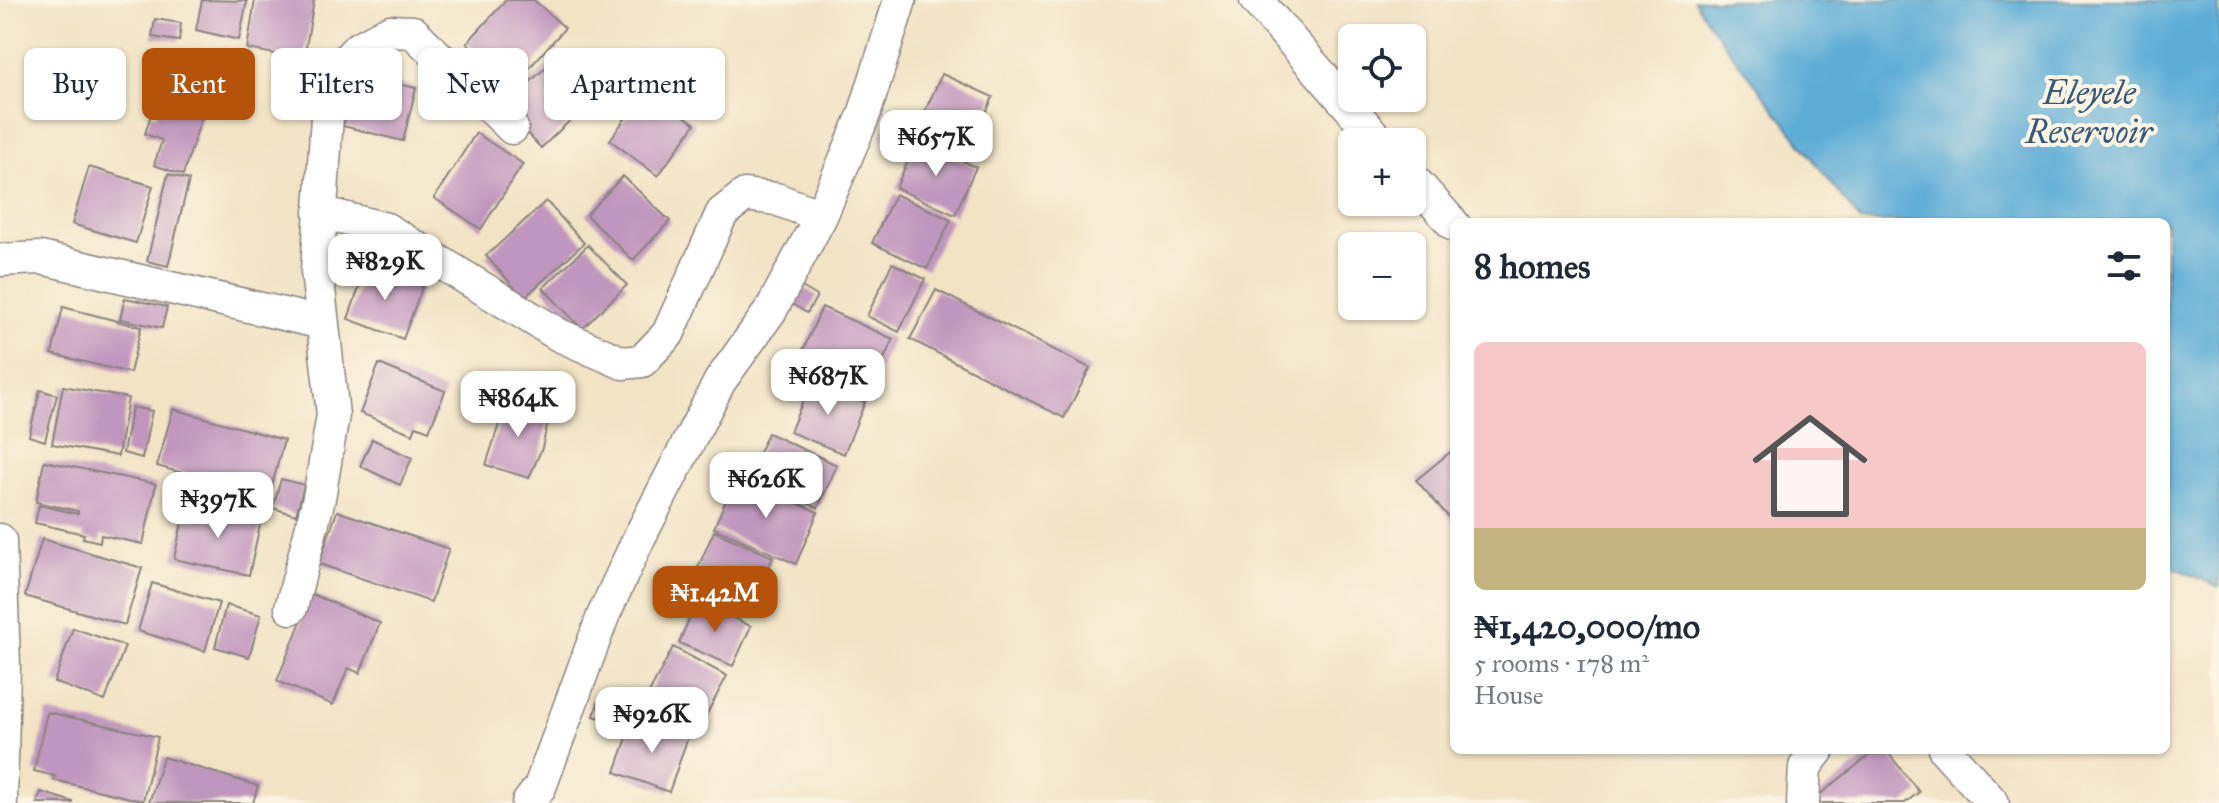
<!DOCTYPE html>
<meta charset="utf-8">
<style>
body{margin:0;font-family:"IM FELL Great Primer",serif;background:#f6f6f7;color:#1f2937;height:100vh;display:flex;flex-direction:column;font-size:30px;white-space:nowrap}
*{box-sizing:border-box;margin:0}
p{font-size:26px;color:#747a83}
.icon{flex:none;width:44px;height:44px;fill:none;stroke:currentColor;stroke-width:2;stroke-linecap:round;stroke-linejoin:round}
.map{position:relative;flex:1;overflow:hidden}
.details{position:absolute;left:1450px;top:218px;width:720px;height:536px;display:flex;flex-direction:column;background:#fff;border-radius:12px;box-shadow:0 2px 6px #0004}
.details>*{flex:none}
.hud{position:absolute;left:24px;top:48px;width:760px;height:72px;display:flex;gap:16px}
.fabs{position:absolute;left:1338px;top:24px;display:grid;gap:16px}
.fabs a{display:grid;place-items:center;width:88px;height:88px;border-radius:12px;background:#fff;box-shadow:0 2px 6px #0004;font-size:40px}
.price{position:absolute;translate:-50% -68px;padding:0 18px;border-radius:16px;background:#fff;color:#222;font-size:26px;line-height:52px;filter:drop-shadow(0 2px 4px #0008)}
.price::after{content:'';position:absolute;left:50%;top:48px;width:24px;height:18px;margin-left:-12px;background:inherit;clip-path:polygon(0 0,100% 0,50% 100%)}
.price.current{background:#b45309;color:#fff}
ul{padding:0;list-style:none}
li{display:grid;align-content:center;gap:16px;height:424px;padding:0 24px}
li span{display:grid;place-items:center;height:248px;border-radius:12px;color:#555}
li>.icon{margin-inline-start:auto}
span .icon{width:144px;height:144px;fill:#fffc;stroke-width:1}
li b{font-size:34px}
h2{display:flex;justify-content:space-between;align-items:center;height:96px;padding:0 24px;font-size:34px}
.chip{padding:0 28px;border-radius:12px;background:#fff;box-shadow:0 2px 6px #0004;font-size:28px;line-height:72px}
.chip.current{background:#b45309;color:#fff}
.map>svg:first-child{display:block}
.water{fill:#5cacd6;stroke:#3f6788;stroke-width:2}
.building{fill:#bf96bd}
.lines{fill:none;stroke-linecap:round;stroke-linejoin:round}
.street-casing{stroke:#8a8280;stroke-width:35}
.street{stroke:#fff;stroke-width:32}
.labels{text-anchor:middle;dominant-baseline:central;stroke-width:8;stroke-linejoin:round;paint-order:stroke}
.water-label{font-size:34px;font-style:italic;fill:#395979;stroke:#fcf5e5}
</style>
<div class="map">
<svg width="2219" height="803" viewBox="0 0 2219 803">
<rect width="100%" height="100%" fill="#fcf5e5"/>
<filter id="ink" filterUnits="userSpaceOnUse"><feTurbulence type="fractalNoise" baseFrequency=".0125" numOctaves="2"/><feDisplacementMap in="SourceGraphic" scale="16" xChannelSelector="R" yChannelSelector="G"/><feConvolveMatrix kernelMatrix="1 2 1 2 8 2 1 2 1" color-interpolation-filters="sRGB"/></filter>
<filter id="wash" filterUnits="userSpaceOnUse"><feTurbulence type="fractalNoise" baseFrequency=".006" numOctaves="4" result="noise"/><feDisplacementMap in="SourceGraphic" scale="32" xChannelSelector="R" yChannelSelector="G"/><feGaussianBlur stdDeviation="1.8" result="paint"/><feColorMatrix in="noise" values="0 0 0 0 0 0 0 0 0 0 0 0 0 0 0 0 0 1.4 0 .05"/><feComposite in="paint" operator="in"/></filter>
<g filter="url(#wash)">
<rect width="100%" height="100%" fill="#f2e3c5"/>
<path class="water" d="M1694 0H2219V587L2166 564V222H1861L1709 24Z"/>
<g id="blocks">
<path class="building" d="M202 0 247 1 239 40 196 30Z
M255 0H314L304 59 247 49Z
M506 0H534L565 28 514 85 467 43Z
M155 19 181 23 179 41 152 37Z
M560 54 598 94 541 148 503 107Z
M356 74 416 88 403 141 343 126Z
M942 74 993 97 979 128 988 132 978 154 918 126Z
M647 88 695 124 658 176 610 140Z
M161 100 203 113 183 175 154 165 162 140 145 134 151 114 156 116Z
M890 117 917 131 907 150 881 137Z
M476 133 523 164 481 229 434 198Z
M917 140 976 167 955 215 896 188Z
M89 167 153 186 136 243 72 224Z
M168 174 189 180 168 266 147 261Z
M623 176 670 221 633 260 586 215Z
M895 194 951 220 927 269 872 243Z
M546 201 584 243 524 298 486 256Z
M588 245 627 285 582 329 543 288Z
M892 263 925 279 899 332 867 316Z
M367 265 423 285 403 339 348 319Z
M802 287 817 296 807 313 792 304Z
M936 290 1090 368 1064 418 910 339Z
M125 298 167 307 162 328 120 319Z
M63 307 141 327 130 373 52 354Z
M822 307 893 339 871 388 800 357Z
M379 364 445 391 429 431 416 426 413 434 360 413Z
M811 381 865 402 844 454 790 432Z
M63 386 128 398 118 456 52 444Z
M40 390 57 395 45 441 29 436Z
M507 399 541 409 540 414 549 417 542 448 529 478 486 465Z
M132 407 152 411 142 458 123 453Z
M173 409 284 440 269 497 157 466Z
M768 433 837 465 818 508 748 476Z
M372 439 412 458 400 485 360 466Z
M1454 449V523L1416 480Z
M44 461 156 484 143 544 101 535 100 542 83 538 84 534 35 523 39 505 78 514V511L36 502Z
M736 476 818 512 796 564 714 528Z
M281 479 304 485 296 515 273 508Z
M186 504 261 520 249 575 174 559Z
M337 511 449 549 431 602 319 564Z
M714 531 773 557 755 598 696 572Z
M42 539 142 568 125 625 25 596Z
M152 583 219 603 205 651 138 631Z
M312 594 380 623 360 673 348 668 333 705 277 681Z
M696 602 751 626 733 666 679 643Z
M226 605 261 615 249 657 215 647Z
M73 628 125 646 105 701 54 682Z
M673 647 727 676 701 725 647 697Z
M600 697 619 703 613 722 594 716Z
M47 712 158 737 143 801 54 780 55 776 34 771Z
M634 718 688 737 669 792 615 772Z
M1876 750H1886L1919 792 1905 803H1809Z
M163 757 258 786 253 803H149Z
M41 792 73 802V803H37Z"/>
</g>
</g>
<g filter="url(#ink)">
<use href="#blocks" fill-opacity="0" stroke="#8a8280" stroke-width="2"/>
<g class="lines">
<g class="street-casing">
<path id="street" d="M1256 0 1380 142
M1412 178 1454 225
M320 212 386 229 559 335 623 363 642 361 668 334 722 213 745 195 776 199 821 216
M0 260 41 258 322 323
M0 540 4 666 1 803
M291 608 319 498 333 415 317 271 328 101 336 71 357 49 390 31 413 32 512 128
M1945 750 1993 803
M528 803 540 787 603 616 639 538 720 381 771 310 821 216 864 115 900 0
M1803 803 1805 767 1818 750"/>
</g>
<use href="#street" class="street"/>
</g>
</g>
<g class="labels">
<g class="water-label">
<text x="2089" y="92">Eleyele<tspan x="2089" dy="39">Reservoir</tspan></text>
</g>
</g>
</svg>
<div class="fabs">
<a><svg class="icon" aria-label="locate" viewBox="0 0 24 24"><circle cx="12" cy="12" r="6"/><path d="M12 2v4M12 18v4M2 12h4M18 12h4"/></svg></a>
<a>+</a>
<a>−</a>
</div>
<b class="price" style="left:936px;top:178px">₦657K</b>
<b class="price" style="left:385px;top:302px">₦829K</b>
<b class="price" style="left:828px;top:417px">₦687K</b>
<b class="price" style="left:518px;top:439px">₦864K</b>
<b class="price" style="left:766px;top:520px">₦626K</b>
<b class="price" style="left:218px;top:540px">₦397K</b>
<b class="price current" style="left:715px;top:634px">₦1.42M</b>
<b class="price" style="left:652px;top:755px">₦926K</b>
<div class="hud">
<a class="chip">Buy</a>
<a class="chip current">Rent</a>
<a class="chip">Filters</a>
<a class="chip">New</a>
<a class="chip">Apartment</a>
</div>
<section class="details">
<h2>8 homes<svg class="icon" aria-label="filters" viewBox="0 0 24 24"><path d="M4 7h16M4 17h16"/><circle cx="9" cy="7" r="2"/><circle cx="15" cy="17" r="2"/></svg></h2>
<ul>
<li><span style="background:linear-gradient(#f6c9c9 75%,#c2b280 0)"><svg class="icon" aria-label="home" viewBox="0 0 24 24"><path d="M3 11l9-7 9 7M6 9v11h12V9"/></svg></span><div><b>₦1,420,000/mo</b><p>5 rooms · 178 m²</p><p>House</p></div></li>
</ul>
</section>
</div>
